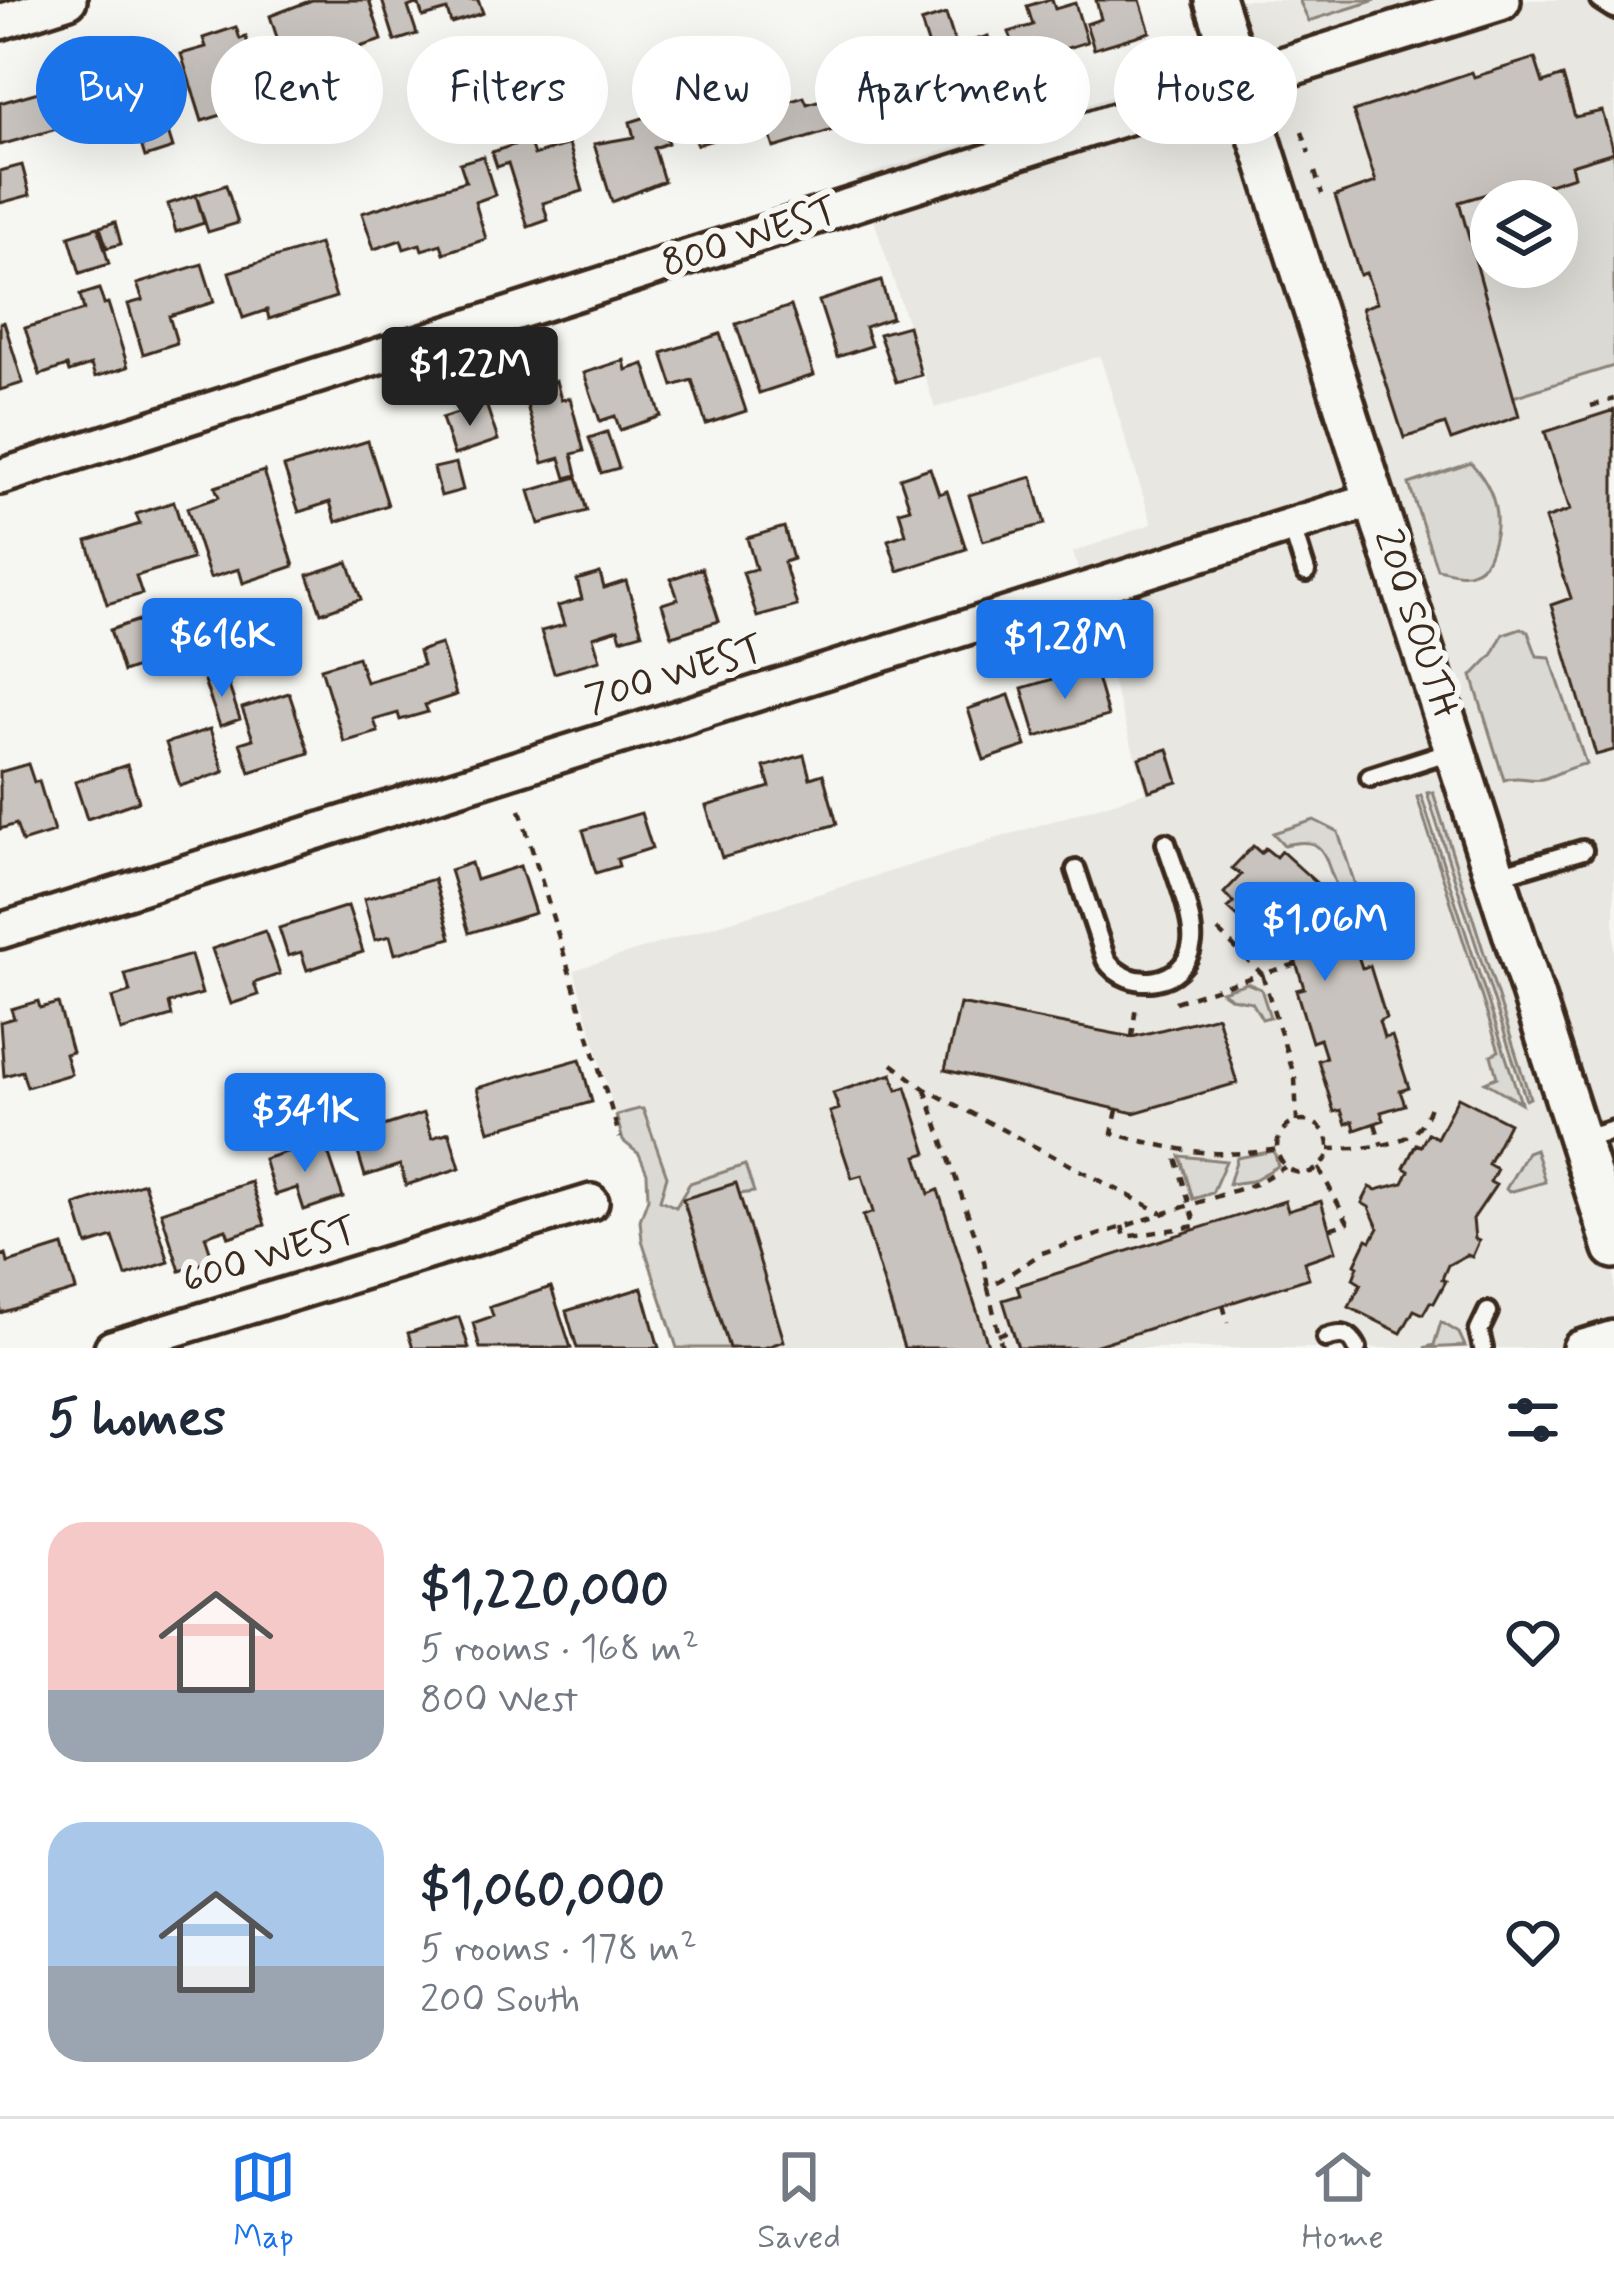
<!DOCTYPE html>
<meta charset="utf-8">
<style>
body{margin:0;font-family:Mynerve,sans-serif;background:#f2f2f3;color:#1f2937;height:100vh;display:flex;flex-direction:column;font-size:45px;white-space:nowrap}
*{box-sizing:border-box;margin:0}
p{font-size:39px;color:#747a83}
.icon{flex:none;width:66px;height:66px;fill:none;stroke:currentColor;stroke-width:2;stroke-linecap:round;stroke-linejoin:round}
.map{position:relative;height:1348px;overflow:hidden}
.details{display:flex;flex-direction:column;background:#fff;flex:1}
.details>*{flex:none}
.guide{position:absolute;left:36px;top:36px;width:1542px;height:108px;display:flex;gap:24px}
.buttons{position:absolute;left:1470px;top:180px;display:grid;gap:24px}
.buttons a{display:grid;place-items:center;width:108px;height:108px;border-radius:50%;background:#fff;box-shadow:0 12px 48px #0002;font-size:60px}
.price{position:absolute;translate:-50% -102px;padding:0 27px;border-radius:12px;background:#1a73e8;color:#fff;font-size:39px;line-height:78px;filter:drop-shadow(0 3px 6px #0008)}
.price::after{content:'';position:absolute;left:50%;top:72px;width:36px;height:27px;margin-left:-18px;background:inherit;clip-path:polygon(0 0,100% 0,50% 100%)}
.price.on{background:#222;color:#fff}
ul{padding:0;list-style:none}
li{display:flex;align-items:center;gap:36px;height:300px;padding:0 48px}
li span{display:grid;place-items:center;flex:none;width:336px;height:240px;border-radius:36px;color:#555}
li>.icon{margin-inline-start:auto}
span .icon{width:144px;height:144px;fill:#fffc;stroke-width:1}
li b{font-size:51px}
h2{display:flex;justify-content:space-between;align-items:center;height:144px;padding:0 48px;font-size:51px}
.pill{padding:0 42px;border-radius:54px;background:#fff;box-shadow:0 12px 48px #0002;font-size:42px;line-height:108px}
.pill.on{background:#1a73e8;color:#fff}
.menu{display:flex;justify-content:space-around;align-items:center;height:168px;border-top:3px solid #e0e1e3;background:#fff;font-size:33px;color:#747a83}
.menu a{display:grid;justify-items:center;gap:6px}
.menu .on{color:#1a73e8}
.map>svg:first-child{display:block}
.built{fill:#e8e7e2;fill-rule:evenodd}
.green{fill:#dad9d3;stroke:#8a8278;stroke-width:3;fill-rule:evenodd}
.building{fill:#c8c3be;stroke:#3b2a1e;stroke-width:3}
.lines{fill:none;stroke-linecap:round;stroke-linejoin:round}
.service-casing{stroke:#3b2a1e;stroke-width:26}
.minor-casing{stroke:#3b2a1e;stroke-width:42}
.tertiary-casing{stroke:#3b2a1e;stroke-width:48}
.path{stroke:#3b2a1e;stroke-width:4.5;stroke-dasharray:9 9;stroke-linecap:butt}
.service{stroke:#f6f6f2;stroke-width:16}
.minor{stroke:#f6f6f2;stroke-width:33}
.tertiary{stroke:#f6f6f2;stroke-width:39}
.labels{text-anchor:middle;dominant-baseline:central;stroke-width:12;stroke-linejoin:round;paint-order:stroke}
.street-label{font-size:39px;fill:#3b2a1e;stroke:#f6f6f2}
</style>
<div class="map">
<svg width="1614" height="1348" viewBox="0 0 1614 1348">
<rect width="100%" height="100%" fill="#f6f6f2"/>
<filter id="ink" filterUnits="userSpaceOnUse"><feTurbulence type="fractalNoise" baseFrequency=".00833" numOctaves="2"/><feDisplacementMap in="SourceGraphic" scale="24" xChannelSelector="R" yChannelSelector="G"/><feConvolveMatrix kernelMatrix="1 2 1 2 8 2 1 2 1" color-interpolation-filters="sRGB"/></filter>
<g filter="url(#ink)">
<path class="built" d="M1190 0H1614V1348H677L642 1240 640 1220 648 1200 647 1173 639 1154 623 1141 574 970 1146 792 1073 552 1152 524 1100 356 935 408 860 177 1210 65ZM1491 201H1557V267H1491Z"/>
<path class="green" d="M1299 0H1376L1309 21Z
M1614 152V366L1513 397 1459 202 1493 192 1497 201 1571 165ZM1491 201H1557V267H1491Z
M1471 463C1494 488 1503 516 1491 549 1488 559 1484 567 1474 571 1463 577 1449 571 1437 569L1409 484Z
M1521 628 1528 632 1537 656 1550 657 1586 764C1570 766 1560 773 1546 778 1531 783 1520 774 1504 780L1472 676 1493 654 1503 634Z
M1433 792 1530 1098 1526 1100 1427 793Z
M1421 795 1521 1103 1485 1082 1497 1077 1491 1055 1499 1051 1417 797Z
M1314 820 1338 832 1358 894 1338 889C1322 859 1330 834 1284 845L1273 833Z
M1247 983 1261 989 1270 1017 1262 1019 1252 1002 1231 998 1221 991Z
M639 1109H643L667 1176 660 1200 676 1207 690 1183 745 1165 754 1192 739 1194 735 1183 683 1200 731 1348H677L642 1240 640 1220 648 1198 647 1173 639 1154 623 1141 616 1115Z
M1535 1149 1545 1182 1509 1192 1506 1189 1527 1152Z
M1274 1151 1278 1166 1252 1181 1229 1184 1237 1158Z
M1180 1156 1226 1161 1212 1193 1193 1199Z
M1441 1322 1459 1333 1465 1346 1424 1348 1434 1345Z"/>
<path class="building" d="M312 0H369L382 40 340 53 337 42 284 59 270 16Z
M382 0H478L483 13 451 23 447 10 423 17 418 3 408 7 417 34 395 41Z
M1047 0H1052L1055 9 1075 3 1087 42 1019 63 1009 32 1033 25 1027 6Z
M1096 0H1140L1150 32 1094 49 1086 24 1101 19Z
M946 14 956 46 988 36 1000 76 944 93 921 22Z
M236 27 240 39 246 37 254 64 248 66 260 103 202 121 181 54 206 47 203 38Z
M745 39 763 66 738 73 729 44Z
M854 52 864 84 893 75 888 60 903 56 911 81 898 85 904 105 866 117 861 99 847 104 833 59Z
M1535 58 1543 83 1563 76 1575 117 1602 111 1614 152 1571 165 1574 176 1496 201 1493 192 1459 202 1519 416 1451 440 1445 424 1404 438 1362 308 1377 303 1366 273 1360 275 1335 196 1376 182 1353 111 1472 72 1474 77Z
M145 59 173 148 145 157 136 128 115 135 107 111 92 116 80 80Z
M52 88 64 127 0 145V103Z
M726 91 739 132 697 145 684 104Z
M804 97 807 104 824 99 833 130 774 148 762 110Z
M659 113 668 143 654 148 664 181 612 202 594 144 634 137 630 122Z
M529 140 534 155 569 144 583 191 543 203 548 220 528 227 508 163 497 167 492 152Z
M483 156 495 195 475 202 486 239 444 253 441 244 422 250 420 244 404 249 401 240 374 249 362 213 466 181 460 163Z
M22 165 30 195 0 203V171Z
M226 185 238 223 208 232 196 195Z
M196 195 204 223 176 232 168 204Z
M115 222 121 244 107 248 100 227Z
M98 227 109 264 80 273 69 236Z
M319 244 336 297 269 319 267 310 243 318 229 272Z
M202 264 214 302 169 316 177 343 143 354 128 304 143 300 137 284Z
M881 281 892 318 865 327 871 346 837 357 819 301Z
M99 289 104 304 108 303 128 367 95 377 91 365 69 372 67 366 40 375 25 328 84 310 80 295Z
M791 306 814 375 759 393 736 324Z
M4 322 23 383 0 390V323Z
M908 326 921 375 896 382 879 334Z
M720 334 746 411 706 424 692 380 673 386 662 353Z
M624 360 626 370 644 364 661 416 620 430 615 416 600 421 584 373Z
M556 381 561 400 570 398 584 451 572 454 577 475 566 478 560 458 543 463 523 391Z
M486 404 498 440 454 455 442 418Z
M1614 410V750L1596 755 1551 605 1571 598 1545 519 1570 510 1545 432Z
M607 432 619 468 601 473 589 438Z
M368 441 388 505 336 522 330 502 299 512 284 467Z
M456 463 463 490 441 496 434 468Z
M930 468 939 494 947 491 966 549 898 571 888 540 906 534 899 511 910 508 900 478Z
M264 471 294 566 243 583 239 569 210 578 187 508 219 497 215 487Z
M577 477 587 511 539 524 529 491Z
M1032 477 1045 524 983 541 969 495Z
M174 502 192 559 136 576 142 594 107 604 87 541 140 524 136 514Z
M784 527 793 559 784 562 797 606 757 617 743 572 756 569 747 538Z
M348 562 361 599 321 613 308 575Z
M702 568 719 621 672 636 662 604 678 599 671 579Z
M600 573 604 588 626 581 642 633 621 639 618 629 593 637 600 660 554 673 541 631 564 625 558 606 582 599 577 580Z
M139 620 152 662 123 672 110 630Z
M441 644 456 695 425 705 428 712 400 720 398 713 374 720 378 732 344 742 321 668 358 657 366 682 423 665 419 651Z
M1094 667 1108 716 1036 737 1022 688Z
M225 674 240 719 220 726 204 681Z
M289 693 309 753 250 772 240 743 253 739 242 708Z
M1009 695 1026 746 984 760 968 709Z
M210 729 224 772 180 786 166 743Z
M1168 749 1178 782 1149 791 1139 758Z
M804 755 810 778 823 774 837 824 722 858 706 806 770 787 764 767Z
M28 764 34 782 39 781 54 832 22 842 16 824 0 829V772Z
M127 765 139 801 87 819 75 782Z
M641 813 652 848 617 859 619 866 596 873 583 830Z
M1253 846 1261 853 1265 848 1276 857 1281 851 1322 888 1316 894 1348 922 1350 929 1355 927 1360 943 1354 944 1362 968 1370 966 1386 1018 1379 1021 1384 1038 1392 1036 1409 1088 1400 1091 1405 1105 1381 1112 1384 1120 1355 1130 1353 1121 1346 1124 1341 1110 1334 1112 1318 1060 1326 1058 1320 1039 1312 1042 1296 990 1304 988 1294 956 1273 940 1269 945 1228 908 1234 903 1224 893 1241 875 1232 868Z
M471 863 476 880 520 866 535 913 469 933 450 870Z
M434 879 451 938 395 954 390 936 375 940 364 899Z
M348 906 363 952 307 970 301 952 288 956 279 928Z
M265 931 280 974 254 983 258 995 231 1004 212 949Z
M191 955 202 994 169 1003 172 1016 121 1031 112 998 130 992 125 974Z
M38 1001 40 1008 58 1003 72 1052 65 1054 71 1074 27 1087 22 1071 4 1076 0 1022 14 1018 11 1009Z
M960 1004 1132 1037 1217 1016 1237 1083 1134 1113 945 1070Z
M580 1059 592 1102 489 1131 477 1088Z
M892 1074 897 1090 906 1087 927 1153 917 1156 929 1194 938 1190 989 1348H904L863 1216 873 1212 862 1175 852 1178 830 1112 839 1109 833 1093Z
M1458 1097 1509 1123 1488 1164 1497 1169 1490 1182 1496 1185 1473 1219 1475 1239 1479 1241 1472 1257 1467 1255 1448 1265 1442 1279 1446 1281 1434 1303 1430 1302 1423 1314 1414 1310 1401 1333 1349 1307 1361 1284 1353 1279 1358 1266 1355 1264 1367 1239 1371 1241 1378 1228 1369 1207 1362 1203 1370 1187 1376 1190 1403 1183 1409 1171 1404 1168 1416 1144 1421 1146 1428 1133 1437 1138Z
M424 1113 432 1138 449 1132 460 1168 406 1185 400 1165 365 1176 353 1136Z
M324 1140 343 1197 304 1210 297 1188 275 1195 264 1159Z
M251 1182 265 1225 229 1237 226 1229 205 1236 213 1260 180 1271 161 1212Z
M144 1183 169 1262 126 1276 113 1237 87 1245 75 1205Z
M736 1183 784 1341 764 1348H729L683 1199Z
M1285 1201 1288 1211 1321 1201 1336 1251 1304 1262 1309 1278 1088 1348H1018L1003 1300 1020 1295 1017 1286Z
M63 1246 76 1290 0 1313V1256L6 1254 8 1263Z
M551 1287 571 1348H480L473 1323 493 1316 490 1307Z
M642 1288 659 1348H577L566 1311Z
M459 1317 469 1348H413L408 1333Z"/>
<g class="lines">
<g class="service-casing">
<path id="service" d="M1600 0 1614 9
M1291 524 1306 572
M1370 777 1454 750
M1076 870 1106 960C1128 993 1186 987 1192 943 1195 918 1174 869 1166 843
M1496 876 1583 850
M1581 1140 1614 1130
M1326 1338C1341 1333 1350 1333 1357 1348
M1483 1348 1479 1331 1488 1312"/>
</g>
<g class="minor-casing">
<path id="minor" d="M0 22 69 0
M0 477 1240 81
M0 931 1375 499
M112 1348 591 1202
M1580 1348 1614 1338"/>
</g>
<g class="tertiary-casing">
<path id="tertiary" d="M1215 0 1614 1248
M1240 81 1500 0"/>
</g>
<path class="path" d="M1302 132 1309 153
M1315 172 1322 194
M1591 406 1614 399
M520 810 620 1138
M1296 964 1262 974 1295 1078 1297 1122
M1175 1002 1262 974 1218 931
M1132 1037 1136 1005
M892 1064 925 1089 1162 1213
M925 1089 984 1261 988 1288
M1117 1110 1112 1133C1169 1149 1218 1160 1277 1149
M1277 1147a26 26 0 1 1 52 0a26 26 0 1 1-52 0Z
M1375 1124 1382 1146
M1329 1149C1369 1147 1419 1151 1431 1103
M1319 1168 1348 1223 1329 1229
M1122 1226 1125 1237 1196 1226 1174 1151
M1223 1305 1228 1323
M998 1335 1012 1330
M1002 1348 988 1288 1042 1253 1255 1184 1285 1167"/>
<use href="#service" class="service"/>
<use href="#minor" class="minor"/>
<use href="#tertiary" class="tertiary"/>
</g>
</g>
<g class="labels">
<g class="street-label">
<text transform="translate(750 238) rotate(-18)">800 WEST</text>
<text transform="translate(1415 624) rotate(72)">200 SOUTH</text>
<text transform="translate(675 675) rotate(-17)">700 WEST</text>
<text transform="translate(270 1256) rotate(-17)">600 WEST</text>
</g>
</g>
</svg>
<div class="buttons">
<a><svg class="icon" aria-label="layers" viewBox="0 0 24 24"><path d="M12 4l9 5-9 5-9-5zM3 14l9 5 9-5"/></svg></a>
</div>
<b class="price on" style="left:470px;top:429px">$1.22M</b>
<b class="price" style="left:222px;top:700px">$616K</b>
<b class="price" style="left:1065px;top:702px">$1.28M</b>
<b class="price" style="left:1325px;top:984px">$1.06M</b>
<b class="price" style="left:305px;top:1175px">$341K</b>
<div class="guide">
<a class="pill on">Buy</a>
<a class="pill">Rent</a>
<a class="pill">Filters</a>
<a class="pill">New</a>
<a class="pill">Apartment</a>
<a class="pill">House</a>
</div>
</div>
<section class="details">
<h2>5 homes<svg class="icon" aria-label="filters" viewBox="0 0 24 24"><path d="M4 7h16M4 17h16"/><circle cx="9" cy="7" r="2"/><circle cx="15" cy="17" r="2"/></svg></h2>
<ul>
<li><span style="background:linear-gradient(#f6c9c9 70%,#9aa5b1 0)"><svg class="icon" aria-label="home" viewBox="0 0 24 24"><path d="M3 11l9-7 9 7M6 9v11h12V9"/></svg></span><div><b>$1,220,000</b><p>5 rooms · 168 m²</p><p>800 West</p></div><svg class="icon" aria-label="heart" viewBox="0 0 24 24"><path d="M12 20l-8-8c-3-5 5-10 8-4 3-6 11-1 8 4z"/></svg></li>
<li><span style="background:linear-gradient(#a9c7e8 60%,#9aa5b1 0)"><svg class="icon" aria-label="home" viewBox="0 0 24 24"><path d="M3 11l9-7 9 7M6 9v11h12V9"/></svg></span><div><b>$1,060,000</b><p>5 rooms · 178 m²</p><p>200 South</p></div><svg class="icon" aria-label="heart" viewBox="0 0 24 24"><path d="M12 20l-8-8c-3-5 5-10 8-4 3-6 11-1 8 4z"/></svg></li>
</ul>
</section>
<nav class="menu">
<a class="on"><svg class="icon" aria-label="map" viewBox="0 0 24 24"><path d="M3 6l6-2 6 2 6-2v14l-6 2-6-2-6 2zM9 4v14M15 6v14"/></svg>Map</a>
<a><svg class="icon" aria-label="saved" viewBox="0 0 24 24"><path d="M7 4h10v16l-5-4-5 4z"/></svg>Saved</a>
<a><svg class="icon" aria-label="home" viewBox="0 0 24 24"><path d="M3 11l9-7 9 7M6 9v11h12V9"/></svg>Home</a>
</nav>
